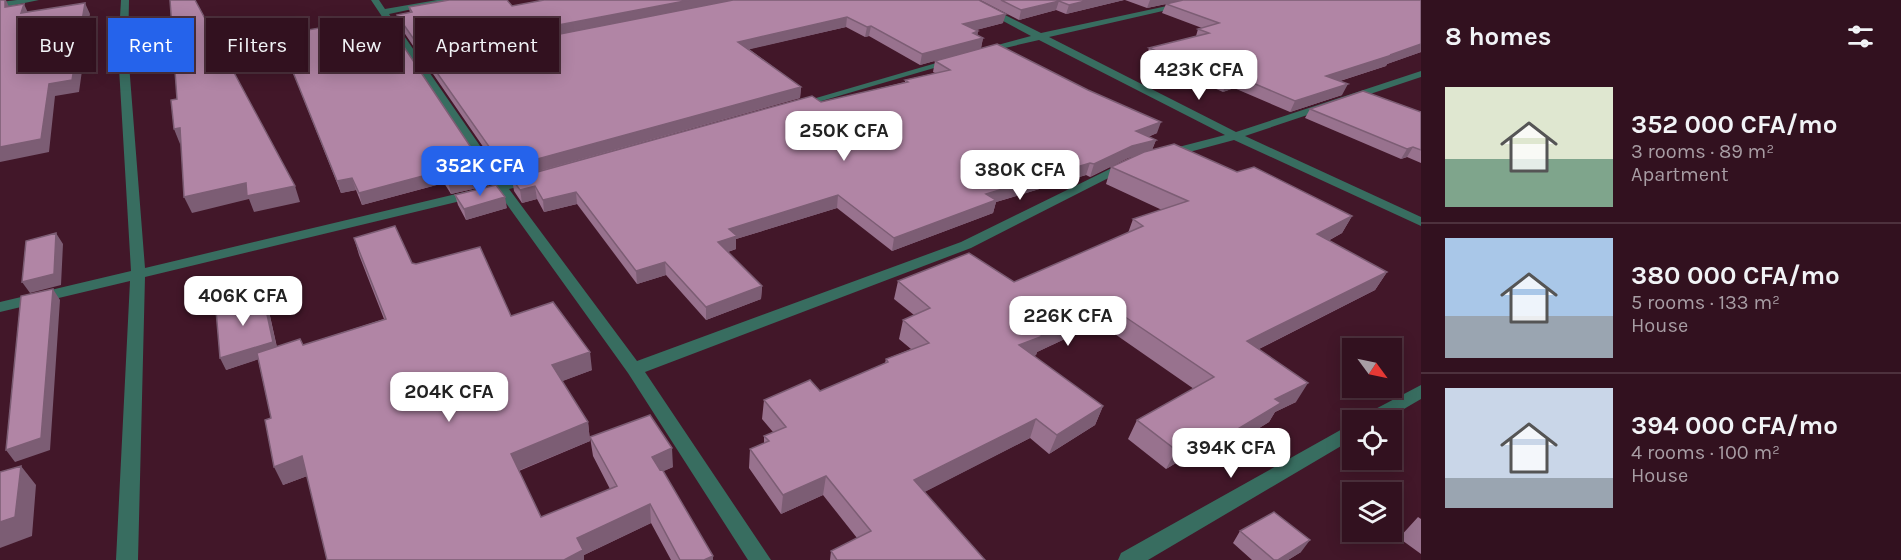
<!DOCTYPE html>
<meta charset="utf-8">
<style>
body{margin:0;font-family:Karla,sans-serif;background:#3a1a28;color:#f1f3f6;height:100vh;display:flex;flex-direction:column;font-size:22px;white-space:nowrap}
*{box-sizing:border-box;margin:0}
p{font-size:20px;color:#a89da4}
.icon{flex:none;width:33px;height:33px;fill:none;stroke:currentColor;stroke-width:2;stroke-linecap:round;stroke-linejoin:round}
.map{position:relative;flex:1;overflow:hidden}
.drawer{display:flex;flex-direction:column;background:#32111f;width:480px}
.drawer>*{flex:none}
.guide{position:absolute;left:18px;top:18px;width:570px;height:54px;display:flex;gap:12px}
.needle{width:39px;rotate:123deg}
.buttons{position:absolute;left:1342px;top:338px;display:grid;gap:12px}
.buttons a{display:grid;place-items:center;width:60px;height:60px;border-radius:0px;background:#32111f;box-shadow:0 3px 15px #0003,0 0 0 2px #4d313d;font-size:30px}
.price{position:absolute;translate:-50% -51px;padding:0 14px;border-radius:12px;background:#fff;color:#222;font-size:20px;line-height:39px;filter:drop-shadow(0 2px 3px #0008)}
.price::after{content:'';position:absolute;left:50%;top:36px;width:18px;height:14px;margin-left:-9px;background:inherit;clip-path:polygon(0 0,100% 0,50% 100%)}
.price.selected{background:#2563eb;color:#fff}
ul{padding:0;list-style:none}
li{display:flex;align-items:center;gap:18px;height:150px;padding:0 24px}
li+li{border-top:2px solid #4d313d}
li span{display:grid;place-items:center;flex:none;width:168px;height:120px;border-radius:0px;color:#555}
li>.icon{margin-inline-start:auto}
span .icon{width:72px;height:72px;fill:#fffc;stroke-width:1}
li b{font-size:26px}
h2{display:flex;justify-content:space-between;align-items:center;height:72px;padding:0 24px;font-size:26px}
.chip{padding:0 21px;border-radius:0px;background:#32111f;box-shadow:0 3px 15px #0003,0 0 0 2px #4d313d;font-size:21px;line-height:54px}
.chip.selected{background:#2563eb;color:#fff}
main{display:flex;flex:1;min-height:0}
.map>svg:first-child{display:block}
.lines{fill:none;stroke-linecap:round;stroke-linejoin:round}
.minor{fill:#386d60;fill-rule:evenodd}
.wall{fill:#98728e}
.shaded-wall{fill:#7c5d74}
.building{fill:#b185a5;stroke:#7c5d74;stroke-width:1.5}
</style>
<main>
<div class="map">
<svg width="1421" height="560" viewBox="0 0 1421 560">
<rect width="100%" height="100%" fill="#421729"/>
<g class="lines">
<path class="minor" d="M17 0H39L0 8V2Z
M121 0H129L128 51 145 268 494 185 371 0H379L385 9 437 0H455L389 14 505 182 531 176 535 177 537 180 535 183 509 189 637 361 961 242 1122 163 1126 162 1132 166 971 248 645 372 771 560H748L628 373 498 192 145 277 138 560H116L130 281 0 312V302L131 271 118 51Z
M964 0H975L1041 33 1195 0H1211L1049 37 1236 132 1421 71V77L1245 136 1421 217V226L1234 140 1167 158 1163 157V151L1225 135 1039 40 979 54V50L1031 36Z
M950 59 958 61 801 107 797 108 792 105Z
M1421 385V399L1385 420H1361L1364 415Z
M1353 423V439L1148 560H1118L1121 553Z"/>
</g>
<path class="wall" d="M980 0H1124L1066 14 1056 10 1019 20Z
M1125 0H1421V52L1387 64 1386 66 1340 81 1342 95 1290 112 1234 88 1223 92 1146 58 1149 48 1196 36 1198 29 1202 28 1162 13 1166 4 1147 8Z
M512 6 1003 23 976 30 978 31 977 35 983 38 981 48 920 65 869 36 865 37 846 27 749 49 801 87 800 98 530 174 905 82V80L935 73 933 72 935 61 1157 133 1148 137 1156 140 1152 150 1237 172 1352 216 1342 233 1328 241 1387 272 1375 290 1259 349 1296 402 1275 412 1269 422 1202 463 1191 454 1166 469 1128 439 1137 420 1194 389 1099 323 1037 352 1036 355 1034 356 1103 406 1095 425 1049 454 1030 438 924 492 985 560H830L831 551 857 538 823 495 781 514 749 468 750 449 764 443V436L773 432 762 419 764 400 820 391 885 363 886 359 911 349 899 339 903 320 914 315 894 299 898 281 1014 282 1128 233 1133 219 1162 210 1106 184 1111 167 1135 156 1128 158 1090 177 1086 175 996 202 993 213 892 251 837 208 736 239V249L728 252 762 286 761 299 706 320 666 275 637 284 577 204 544 212 537 199 522 203 514 191 512 179 506 180 431 71 429 61 424 62 399 25 397 15 410 13 409 7Z
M278 35 490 185 451 194 444 183 362 205 356 190 341 193Z
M1310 109 1421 112V163L1407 157 1401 159 1305 118Z
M455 195 507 208 466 220 458 205Z
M354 238 412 263 511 316 592 370 562 381 588 422 590 441 519 471 541 517 610 489 593 456 590 437 673 467 663 471 713 560H671L651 523 584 555V560H327L307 476 283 485 271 418 258 359 226 370 263 296 268 307 277 347 303 345 384 319 359 255Z
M1418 517 1421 519V554L1399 538Z
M1240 531 1301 552 1288 560H1252L1233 543Z"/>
<path class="shaded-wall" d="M5 0H6L10 9 5 7Z
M690 0H739L424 62 422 51Z
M1089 0H1124L1066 14 1069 5Z
M1150 0H1184L1147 8Z
M1059 1 1056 10 1019 20 1021 10Z
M85 3 90 14 79 92 55 96 49 152 0 162V147L49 84Z
M24 4 29 15 21 13Z
M1006 14 1003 23 961 34 963 24Z
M847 17 846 27 738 52V42Z
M871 26 869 36 865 37 867 27Z
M978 31 977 39 983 38 981 48 920 65 922 54 973 33Z
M1421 44V52L1387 64 1386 66 1321 87 1326 76Z
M1239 77 1234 88 1223 92 1227 81Z
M1348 84 1342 95 1290 112 1295 101Z
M801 87 800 98 506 180 504 168Z
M1161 122 1157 133 1132 143 1136 131Z
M180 128V144L174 129Z
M1156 140 1151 152 1128 158 1090 177 1094 164 1132 146Z
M1413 147 1407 157 1401 159 1407 149Z
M1090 163 1086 175 996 202 993 213 892 251 894 238 986 194Z
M441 171 444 183 362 205 359 193Z
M488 173 490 185 451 194 448 182Z
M352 178 356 190 341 193 337 181Z
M246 183 295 186 300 202 254 212 249 199 192 213 184 197Z
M535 186 537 199 522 203 520 190Z
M576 192 577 204 544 212 543 200Z
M838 195 837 208 736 239V249L718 255V242L729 229Z
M505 197 507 208 466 220 464 209Z
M1352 216 1342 233 1307 252 1317 234Z
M56 233 63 244 61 285 30 293 22 282Z
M665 262 666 275 637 284 636 271Z
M1387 272 1375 290 1237 360 1247 341Z
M762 286 761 299 706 320V307Z
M53 289 60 300 50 450 15 462 6 450Z
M263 296 268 307 278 353 226 370 220 358Z
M1106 304 1099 323 1037 352 1036 355 1013 364 1019 345Z
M590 352 592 370 555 384 552 365Z
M1308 383 1296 402 1275 412 1269 422 1202 463 1213 444 1275 399Z
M1103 406 1095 425 1049 454 1057 435Z
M1036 419 1030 438 909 500 914 480Z
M588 422 590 441 515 472 511 454Z
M1201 435 1191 454 1166 469 1176 450Z
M672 448 673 467 653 476 652 457Z
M302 456 310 475 283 485 274 467Z
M21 466 36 485 32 536 0 548V522Z
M826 476 823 495 781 514 783 495Z
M650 504 651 523 584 555V560H564L577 538Z
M1310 540 1301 552 1288 560H1278Z
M713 556V560H704Z"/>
<path class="building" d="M0 0H5V7L24 4 21 13 85 3 72 80 49 84 41 139 0 147Z
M170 0H195L295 186 247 196 246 183 184 197 180 128 174 129 171 100 177 99Z
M449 0H507L512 6 544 0H690L422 51 397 15 412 12 409 7Z
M733 0H979L1006 14 963 24 978 31 973 33 983 38 922 54 871 26 867 27 847 17 738 42 801 87 504 168 428 60Z
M1001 0H1089L1069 5 1059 1 1021 10Z
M1183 0H1421V44L1390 55H1392L1326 76 1348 84 1295 101 1239 77 1227 81 1149 48 1209 33 1198 29 1219 23 1166 4Z
M384 17 488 173 448 182 441 171 359 193 352 178 337 181 278 35Z
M997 44 1088 90 1161 122 1136 131 1156 140 1132 146 1094 164 1090 163 986 194 996 200 894 238 838 195 729 229 737 236 718 242 762 286 706 307 665 262 636 271 576 192 543 200 535 186 520 190 512 179 812 96 821 102 908 82 905 80 950 70 935 61Z
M1363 91 1421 112V150L1413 147 1407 149 1310 109Z
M1174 144 1237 172 1254 167 1352 216 1317 234 1387 272 1247 341 1308 383 1275 399 1281 403 1213 444 1201 435 1176 450 1137 420 1214 377 1106 304 1041 335 1043 336 1019 345 1103 406 1057 435 1036 419 914 480 985 560H837L831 551 871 531 826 476 783 495 750 449 769 441 764 436 786 427 764 400 810 380 820 391 888 362 886 359 929 343 903 320 930 308 898 281 969 253 1014 282 1143 226 1133 219 1188 201 1111 167 1144 152Z
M496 185 505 197 464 209 455 195Z
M395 226 412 263 416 264 480 247 511 316 553 302 590 352 552 365 588 422 511 454 541 517 617 486 590 437 650 415 672 448 652 457 660 470 662 469 713 556 704 560H680L650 504 577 538 583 550 564 560H327L302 456 274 467 265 420 271 418 257 353 300 339 303 345 386 319 354 238Z
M56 233 54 274 22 282 26 241Z
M53 289 41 438 6 450 21 296Z
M263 296 273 342 220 358 216 310Z
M21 466 15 517 0 522V472Z
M1274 512 1310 540 1278 560H1274L1240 531Z"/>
</svg>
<div class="buttons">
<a><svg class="needle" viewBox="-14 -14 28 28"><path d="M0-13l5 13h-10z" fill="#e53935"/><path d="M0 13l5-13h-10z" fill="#a89da4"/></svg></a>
<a><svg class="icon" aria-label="locate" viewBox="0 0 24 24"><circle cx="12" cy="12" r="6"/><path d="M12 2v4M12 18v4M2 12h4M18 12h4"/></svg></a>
<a><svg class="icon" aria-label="layers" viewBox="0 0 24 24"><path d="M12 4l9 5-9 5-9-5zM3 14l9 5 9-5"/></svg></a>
</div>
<b class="price" style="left:1199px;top:101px">423K CFA</b>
<b class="price" style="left:844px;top:162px">250K CFA</b>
<b class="price selected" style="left:480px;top:197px">352K CFA</b>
<b class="price" style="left:1020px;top:201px">380K CFA</b>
<b class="price" style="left:243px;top:327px">406K CFA</b>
<b class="price" style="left:1068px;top:347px">226K CFA</b>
<b class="price" style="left:449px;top:423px">204K CFA</b>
<b class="price" style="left:1231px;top:479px">394K CFA</b>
<div class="guide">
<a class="chip">Buy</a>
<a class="chip selected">Rent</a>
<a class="chip">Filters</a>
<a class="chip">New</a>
<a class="chip">Apartment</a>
</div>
</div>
<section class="drawer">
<h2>8 homes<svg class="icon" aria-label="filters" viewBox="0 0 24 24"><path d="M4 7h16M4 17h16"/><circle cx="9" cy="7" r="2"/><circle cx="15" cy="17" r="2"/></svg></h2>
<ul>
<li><span style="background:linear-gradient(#dfe7d0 60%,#7fa58c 0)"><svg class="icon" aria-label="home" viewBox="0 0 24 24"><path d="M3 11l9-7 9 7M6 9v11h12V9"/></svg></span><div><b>352 000 CFA/mo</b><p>3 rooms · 89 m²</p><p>Apartment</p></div></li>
<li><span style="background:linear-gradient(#a9c7e8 65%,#9aa5b1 0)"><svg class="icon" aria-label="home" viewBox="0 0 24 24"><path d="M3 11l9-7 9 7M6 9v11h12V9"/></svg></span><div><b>380 000 CFA/mo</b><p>5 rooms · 133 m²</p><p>House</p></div></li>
<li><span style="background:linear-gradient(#c9d6e8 75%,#9aa5b1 0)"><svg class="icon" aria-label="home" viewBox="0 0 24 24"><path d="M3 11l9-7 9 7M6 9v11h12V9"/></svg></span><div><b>394 000 CFA/mo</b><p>4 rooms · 100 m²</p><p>House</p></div></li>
</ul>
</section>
</main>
